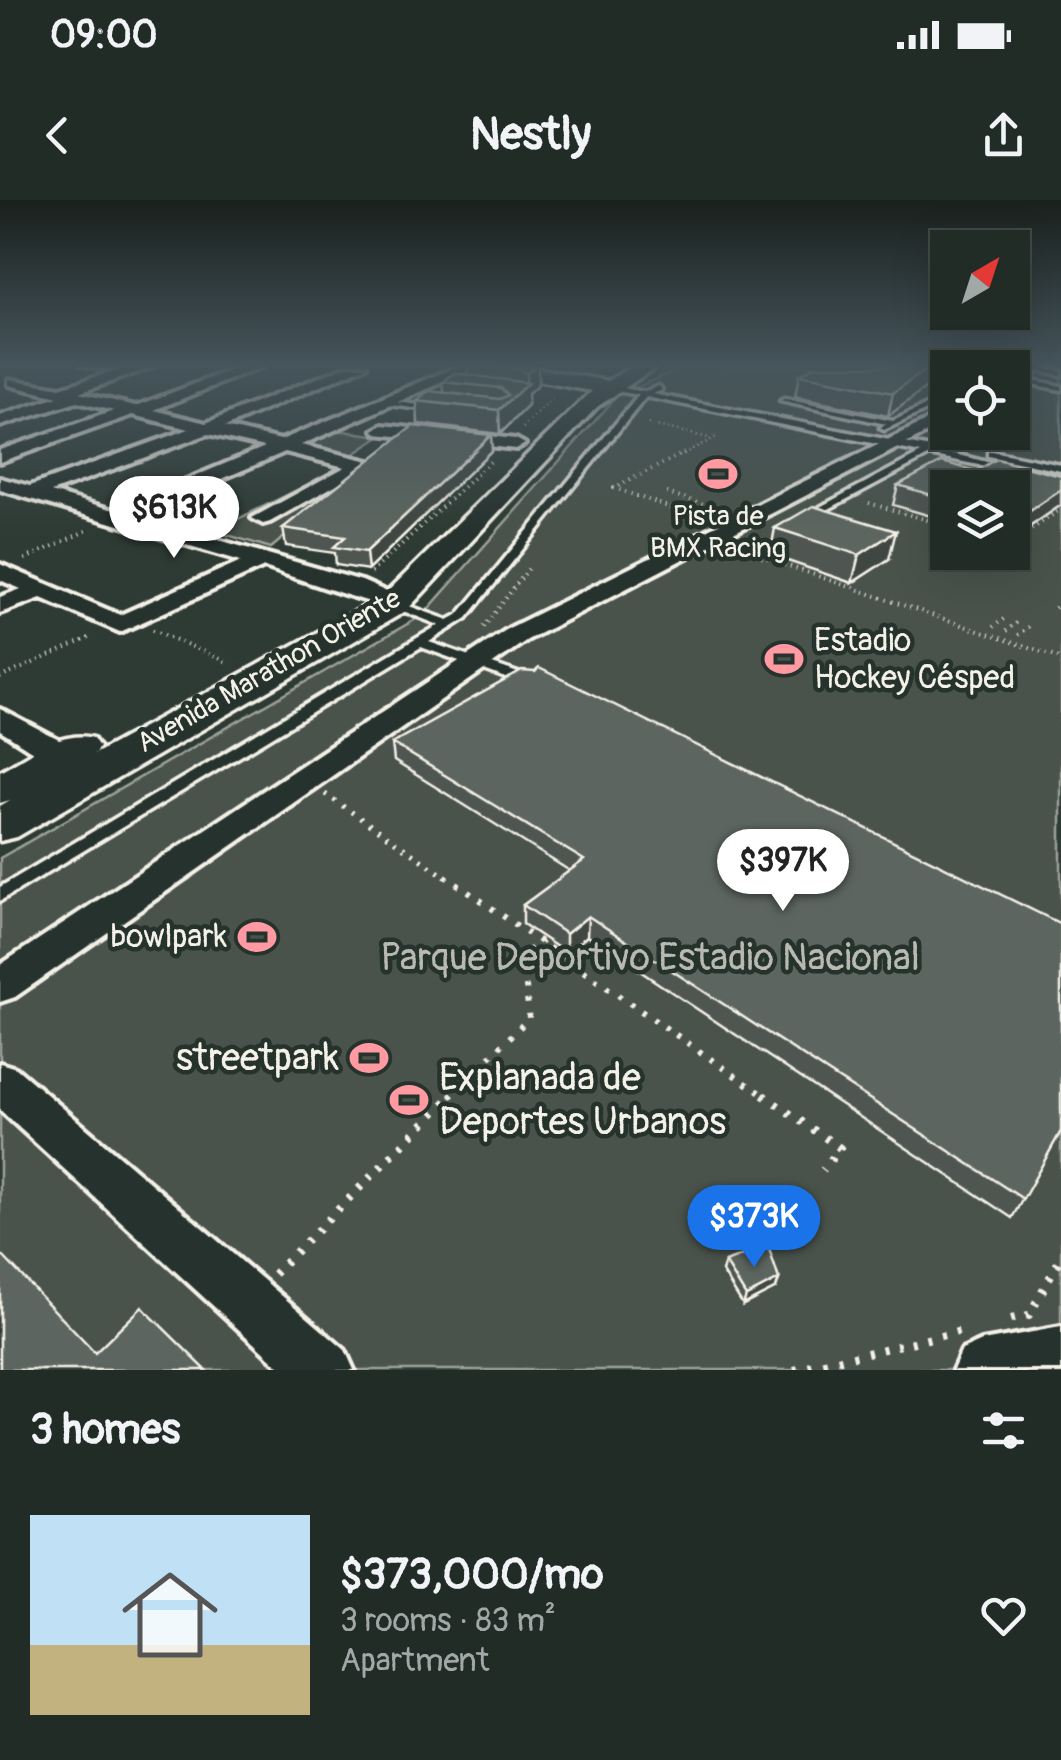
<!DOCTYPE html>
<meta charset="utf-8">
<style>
body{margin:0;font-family:Pangolin,sans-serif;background:#2a342f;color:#f1f3f6;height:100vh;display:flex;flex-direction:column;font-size:38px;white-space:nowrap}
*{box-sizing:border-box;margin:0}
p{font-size:32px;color:#a2a7a7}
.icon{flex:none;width:55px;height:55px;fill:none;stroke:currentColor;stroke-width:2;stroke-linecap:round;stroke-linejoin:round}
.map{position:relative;height:1170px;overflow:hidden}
.side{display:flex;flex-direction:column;background:#222c27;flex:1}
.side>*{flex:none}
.needle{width:65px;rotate:39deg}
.buttons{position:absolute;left:930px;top:30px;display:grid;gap:20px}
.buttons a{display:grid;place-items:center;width:100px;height:100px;border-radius:0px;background:#222c27;box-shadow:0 10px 40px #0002,0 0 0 2px #3f4844;font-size:50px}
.price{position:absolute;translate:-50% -85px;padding:0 22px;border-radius:35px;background:#fff;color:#222;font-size:32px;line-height:65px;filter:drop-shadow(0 2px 5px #0008)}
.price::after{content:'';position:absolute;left:50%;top:60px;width:30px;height:22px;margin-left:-15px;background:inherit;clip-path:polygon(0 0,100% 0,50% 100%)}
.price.selected{background:#1a73e8;color:#fff}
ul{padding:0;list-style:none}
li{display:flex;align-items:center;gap:30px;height:250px;padding:0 30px}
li+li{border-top:2px solid #3f4844}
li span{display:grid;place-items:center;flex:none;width:280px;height:200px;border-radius:0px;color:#555}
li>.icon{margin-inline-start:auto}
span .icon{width:120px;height:120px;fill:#fffc;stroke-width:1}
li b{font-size:42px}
h2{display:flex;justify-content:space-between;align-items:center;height:120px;padding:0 30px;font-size:42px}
.status{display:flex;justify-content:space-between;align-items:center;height:70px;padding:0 50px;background:#222c27;direction:ltr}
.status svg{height:28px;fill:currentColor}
header{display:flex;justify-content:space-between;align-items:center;height:130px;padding:0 30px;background:#222c27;font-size:45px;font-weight:700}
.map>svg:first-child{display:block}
.green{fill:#48524c;stroke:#9ea29a;stroke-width:2.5;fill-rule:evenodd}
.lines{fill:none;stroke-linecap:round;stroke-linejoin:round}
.lane-casing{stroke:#f4f1e8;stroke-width:7}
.street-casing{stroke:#f4f1e8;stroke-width:8}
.secondary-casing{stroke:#f4f1e8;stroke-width:7}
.path-far4{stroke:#f4f1e8;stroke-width:2.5;stroke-dasharray:1 4;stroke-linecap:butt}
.path-far3{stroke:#f4f1e8;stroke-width:4;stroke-dasharray:1 5;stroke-linecap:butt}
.path-far2{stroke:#f4f1e8;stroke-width:5;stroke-dasharray:2.5 8;stroke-linecap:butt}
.path-far1{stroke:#f4f1e8;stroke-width:6;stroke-dasharray:4 10;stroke-linecap:butt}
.path{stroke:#f4f1e8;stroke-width:8;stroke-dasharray:4 11;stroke-linecap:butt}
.lane{fill:#26332d;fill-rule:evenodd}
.street{fill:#26332d;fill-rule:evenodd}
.secondary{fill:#26332d;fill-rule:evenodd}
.wall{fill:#4f5751;stroke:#f4f1e8;stroke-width:2.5}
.shaded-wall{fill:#404742;stroke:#f4f1e8;stroke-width:2.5}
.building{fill:#5c655e;stroke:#f4f1e8;stroke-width:2.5}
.labels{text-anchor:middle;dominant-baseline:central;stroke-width:9;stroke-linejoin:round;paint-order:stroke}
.far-poi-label{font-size:28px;fill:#f4f1e8;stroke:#26332d}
.far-street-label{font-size:28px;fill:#f4f1e8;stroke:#26332d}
.poi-label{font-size:32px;fill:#f4f1e8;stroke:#26332d;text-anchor:start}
.near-park-label{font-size:38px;fill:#b8b9b1;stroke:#26332d}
.near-poi-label{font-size:38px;fill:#f4f1e8;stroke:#26332d;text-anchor:end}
</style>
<div class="status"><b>09:00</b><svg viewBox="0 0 49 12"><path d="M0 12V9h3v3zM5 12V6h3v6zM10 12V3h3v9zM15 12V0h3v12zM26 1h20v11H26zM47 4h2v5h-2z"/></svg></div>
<header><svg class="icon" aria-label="back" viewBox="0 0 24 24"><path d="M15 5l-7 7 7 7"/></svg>Nestly<svg class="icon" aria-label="share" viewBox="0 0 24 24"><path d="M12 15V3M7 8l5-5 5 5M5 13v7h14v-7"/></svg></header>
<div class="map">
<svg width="1061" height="1170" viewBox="0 0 1061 1170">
<rect width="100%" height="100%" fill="#2e3b34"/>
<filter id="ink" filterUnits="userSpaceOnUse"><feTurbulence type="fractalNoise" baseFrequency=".01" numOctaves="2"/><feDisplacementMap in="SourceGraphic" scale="20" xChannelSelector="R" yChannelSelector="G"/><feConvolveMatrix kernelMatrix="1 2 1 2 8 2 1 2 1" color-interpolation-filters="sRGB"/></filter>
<g filter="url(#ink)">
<path class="green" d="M685 166H1061V1170H0V658L423 415 617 196ZM948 168H1012V232H948ZM948 288H1012V352H948Z
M328 229 381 236 346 259 293 246Z
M333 272 356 277 271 348 214 331Z"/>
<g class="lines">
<g class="lane-casing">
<path id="lane" d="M954 166 967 168H955Z
M1024 166 1061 171V175L1027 168Z
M1012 176 1061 186V190L1012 180Z
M608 185 644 192 659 186 662 190 653 194 931 248 1007 267 1003 270 930 255 806 321 803 320V316L921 253 646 197 467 418 429 442 535 479 536 482 535 485H525L421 447 0 701V687L439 425 390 406V402H398L448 420 459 414 639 195 605 189Z
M948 195V200L884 230 880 228 886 224 780 201 784 199 893 221Z
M379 200 437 207 441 209 437 211 382 204Z
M991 251 1061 265V271L988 256V252Z"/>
</g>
<g class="street-casing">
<path id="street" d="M131 166H154L79 193 136 206 243 166H264L154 210 206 223 347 166H367L225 227 281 240 459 166H479L301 245 369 261 371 265 270 322 263 324 252 318 345 267 285 252 135 316 362 381 403 399 406 404 403 409C392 412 285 374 264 367L120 432 41 398 0 413V397L21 389 0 380V364L120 415 241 361 0 290V278L30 286 189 229 133 215 0 262V250L114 211 77 202 0 226V216L58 197 9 185V179L60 188ZM208 234 265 247 114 310 51 292Z
M1028 166H1047L1012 184V174Z
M948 210V222L527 440 15 797 0 802V765L509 428Z
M383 225 516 239 525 244 516 249 377 234 374 230Z
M0 509 74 548 79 555 74 562C48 568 22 543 0 531Z
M0 863 16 868 345 1150 354 1170H283L0 910Z
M1061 1127V1170H953L962 1150 982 1141Z"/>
</g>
<g class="secondary-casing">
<path id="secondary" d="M477 166H524L608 181 632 166H657L597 207 406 411 17 637 0 641V606L10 600 0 603V571C28 556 61 530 93 538L99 547 94 554 382 397 592 191 487 172Z"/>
</g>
<path class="path-far4" d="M648 224 709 238
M523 228 554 197
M679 256 716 237"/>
<path class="path-far3" d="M684 253 614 288 677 310 712 311
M667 293 717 308
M869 303 948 326
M753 339 776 346
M749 341 776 350
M1012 343 1061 309
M743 344 775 354
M756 355 1061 459
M25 359 88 330
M371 373 491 261
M1055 408 1061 403
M484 427 529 368
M993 427 1005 418
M153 430 230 463
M1006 431 1017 422
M1018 435 1029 426
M0 478 93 436"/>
<path class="path-far2" d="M325 594 449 679"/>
<path class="path-far1" d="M445 676 766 897
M450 897 529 818 523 755 542 741"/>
<path class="path" d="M763 895 840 948 823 970
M274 1074 452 895
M1011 1119 1029 1115 1061 1057
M794 1170 966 1130"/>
<use href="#lane" class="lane"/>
<use href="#street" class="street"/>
<use href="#secondary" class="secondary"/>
</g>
<path class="wall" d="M78 166H112L97 171Z
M468 166H538V185L528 194V206L500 234 418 224 417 201 444 193 443 182 468 175Z
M952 166 948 168 888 216 795 197 799 175Z
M492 250 368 370 336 365 335 353 286 346 283 328Z
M976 271 1061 276V305L1012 339V288H948V321L893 305 898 285Z
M775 328 889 359 852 383 770 355Z
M392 543 1061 931 1012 1018 587 736 566 753 523 724V705L570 671 394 561Z
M725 1062 779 1079 776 1088 743 1105 722 1071Z"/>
<path class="shaded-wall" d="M96 166H112L97 171Z
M535 166H538V185L528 194V206L500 234 499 210 526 185V174Z
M931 166H952L948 168V172L888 216 893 193Z
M491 235 492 250 368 370 366 352Z
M1061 290V305L1012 339 1018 319Z
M896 331 889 359 852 383 859 355Z
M588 716 587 736 566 753V734Z
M779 1079 776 1088 743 1105 746 1096Z"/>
<path class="building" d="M488 166H535L526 174 519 169Z
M815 166H931L893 193 799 175Z
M454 173 528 183 499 210 417 201 430 191 500 199 508 195 501 188 443 182Z
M413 226 491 235 366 352 334 347 345 337 283 328Z
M996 259 1061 276V290L1018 319 1012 318V288H948V300L898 285 942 262 976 271Z
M813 306 896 331 859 355 775 328Z
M539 468 1061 724V931L1023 999 588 716 566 734 523 705 584 660 392 543 522 471 535 472Z
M768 1046 779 1079 746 1096 725 1062Z
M0 1053 95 1153 142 1107 206 1170H0Z"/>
</g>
<linearGradient id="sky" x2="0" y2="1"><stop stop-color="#19201d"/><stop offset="0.5" stop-color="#46555c"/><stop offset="1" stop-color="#46555c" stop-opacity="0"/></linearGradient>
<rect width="1061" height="330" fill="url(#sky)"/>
<defs>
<g id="stadium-bare" transform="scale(3)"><path d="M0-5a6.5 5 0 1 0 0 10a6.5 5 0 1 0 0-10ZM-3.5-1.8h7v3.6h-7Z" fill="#ff9aa2" stroke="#26332d" stroke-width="2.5" paint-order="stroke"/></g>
</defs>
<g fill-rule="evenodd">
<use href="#stadium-bare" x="718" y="274"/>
<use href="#stadium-bare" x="784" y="459"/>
<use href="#stadium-bare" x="257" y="737"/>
<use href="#stadium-bare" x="369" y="858"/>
<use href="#stadium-bare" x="409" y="900"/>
</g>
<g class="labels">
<g class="far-poi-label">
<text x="718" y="316">Pista de<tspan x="718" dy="32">BMX Racing</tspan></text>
</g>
<g class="far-street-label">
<text transform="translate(269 471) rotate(-30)">Avenida Marathon Oriente</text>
</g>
<g class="poi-label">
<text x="814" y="441">Estadio<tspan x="814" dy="37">Hockey Césped</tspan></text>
<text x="227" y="737" text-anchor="end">bowlpark</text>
</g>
<g class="near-park-label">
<text x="650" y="758">Parque Deportivo Estadio Nacional</text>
</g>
<g class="near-poi-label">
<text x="339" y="858">streetpark</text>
<text x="439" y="878" text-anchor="start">Explanada de<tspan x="439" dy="44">Deportes Urbanos</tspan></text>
</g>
</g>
</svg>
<div class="buttons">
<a><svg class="needle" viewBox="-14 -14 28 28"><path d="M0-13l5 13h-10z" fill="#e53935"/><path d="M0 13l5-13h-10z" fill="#a2a7a7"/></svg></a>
<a><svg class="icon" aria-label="locate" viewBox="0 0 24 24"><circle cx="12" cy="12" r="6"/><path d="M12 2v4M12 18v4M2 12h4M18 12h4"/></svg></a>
<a><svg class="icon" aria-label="layers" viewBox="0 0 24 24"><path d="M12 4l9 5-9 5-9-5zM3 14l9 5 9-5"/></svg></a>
</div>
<b class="price" style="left:174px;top:361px">$613K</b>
<b class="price" style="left:783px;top:714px">$397K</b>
<b class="price selected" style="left:754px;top:1070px">$373K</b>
</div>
<section class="side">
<h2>3 homes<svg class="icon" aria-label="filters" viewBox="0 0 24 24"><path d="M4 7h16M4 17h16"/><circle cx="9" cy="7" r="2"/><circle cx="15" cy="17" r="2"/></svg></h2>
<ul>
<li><span style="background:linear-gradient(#bfe0f5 65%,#c2b280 0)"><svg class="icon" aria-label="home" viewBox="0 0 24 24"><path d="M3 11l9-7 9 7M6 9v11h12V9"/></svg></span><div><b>$373,000/mo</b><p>3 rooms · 83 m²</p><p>Apartment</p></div><svg class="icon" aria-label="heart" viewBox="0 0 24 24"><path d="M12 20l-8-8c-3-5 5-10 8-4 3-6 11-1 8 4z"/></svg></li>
</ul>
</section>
